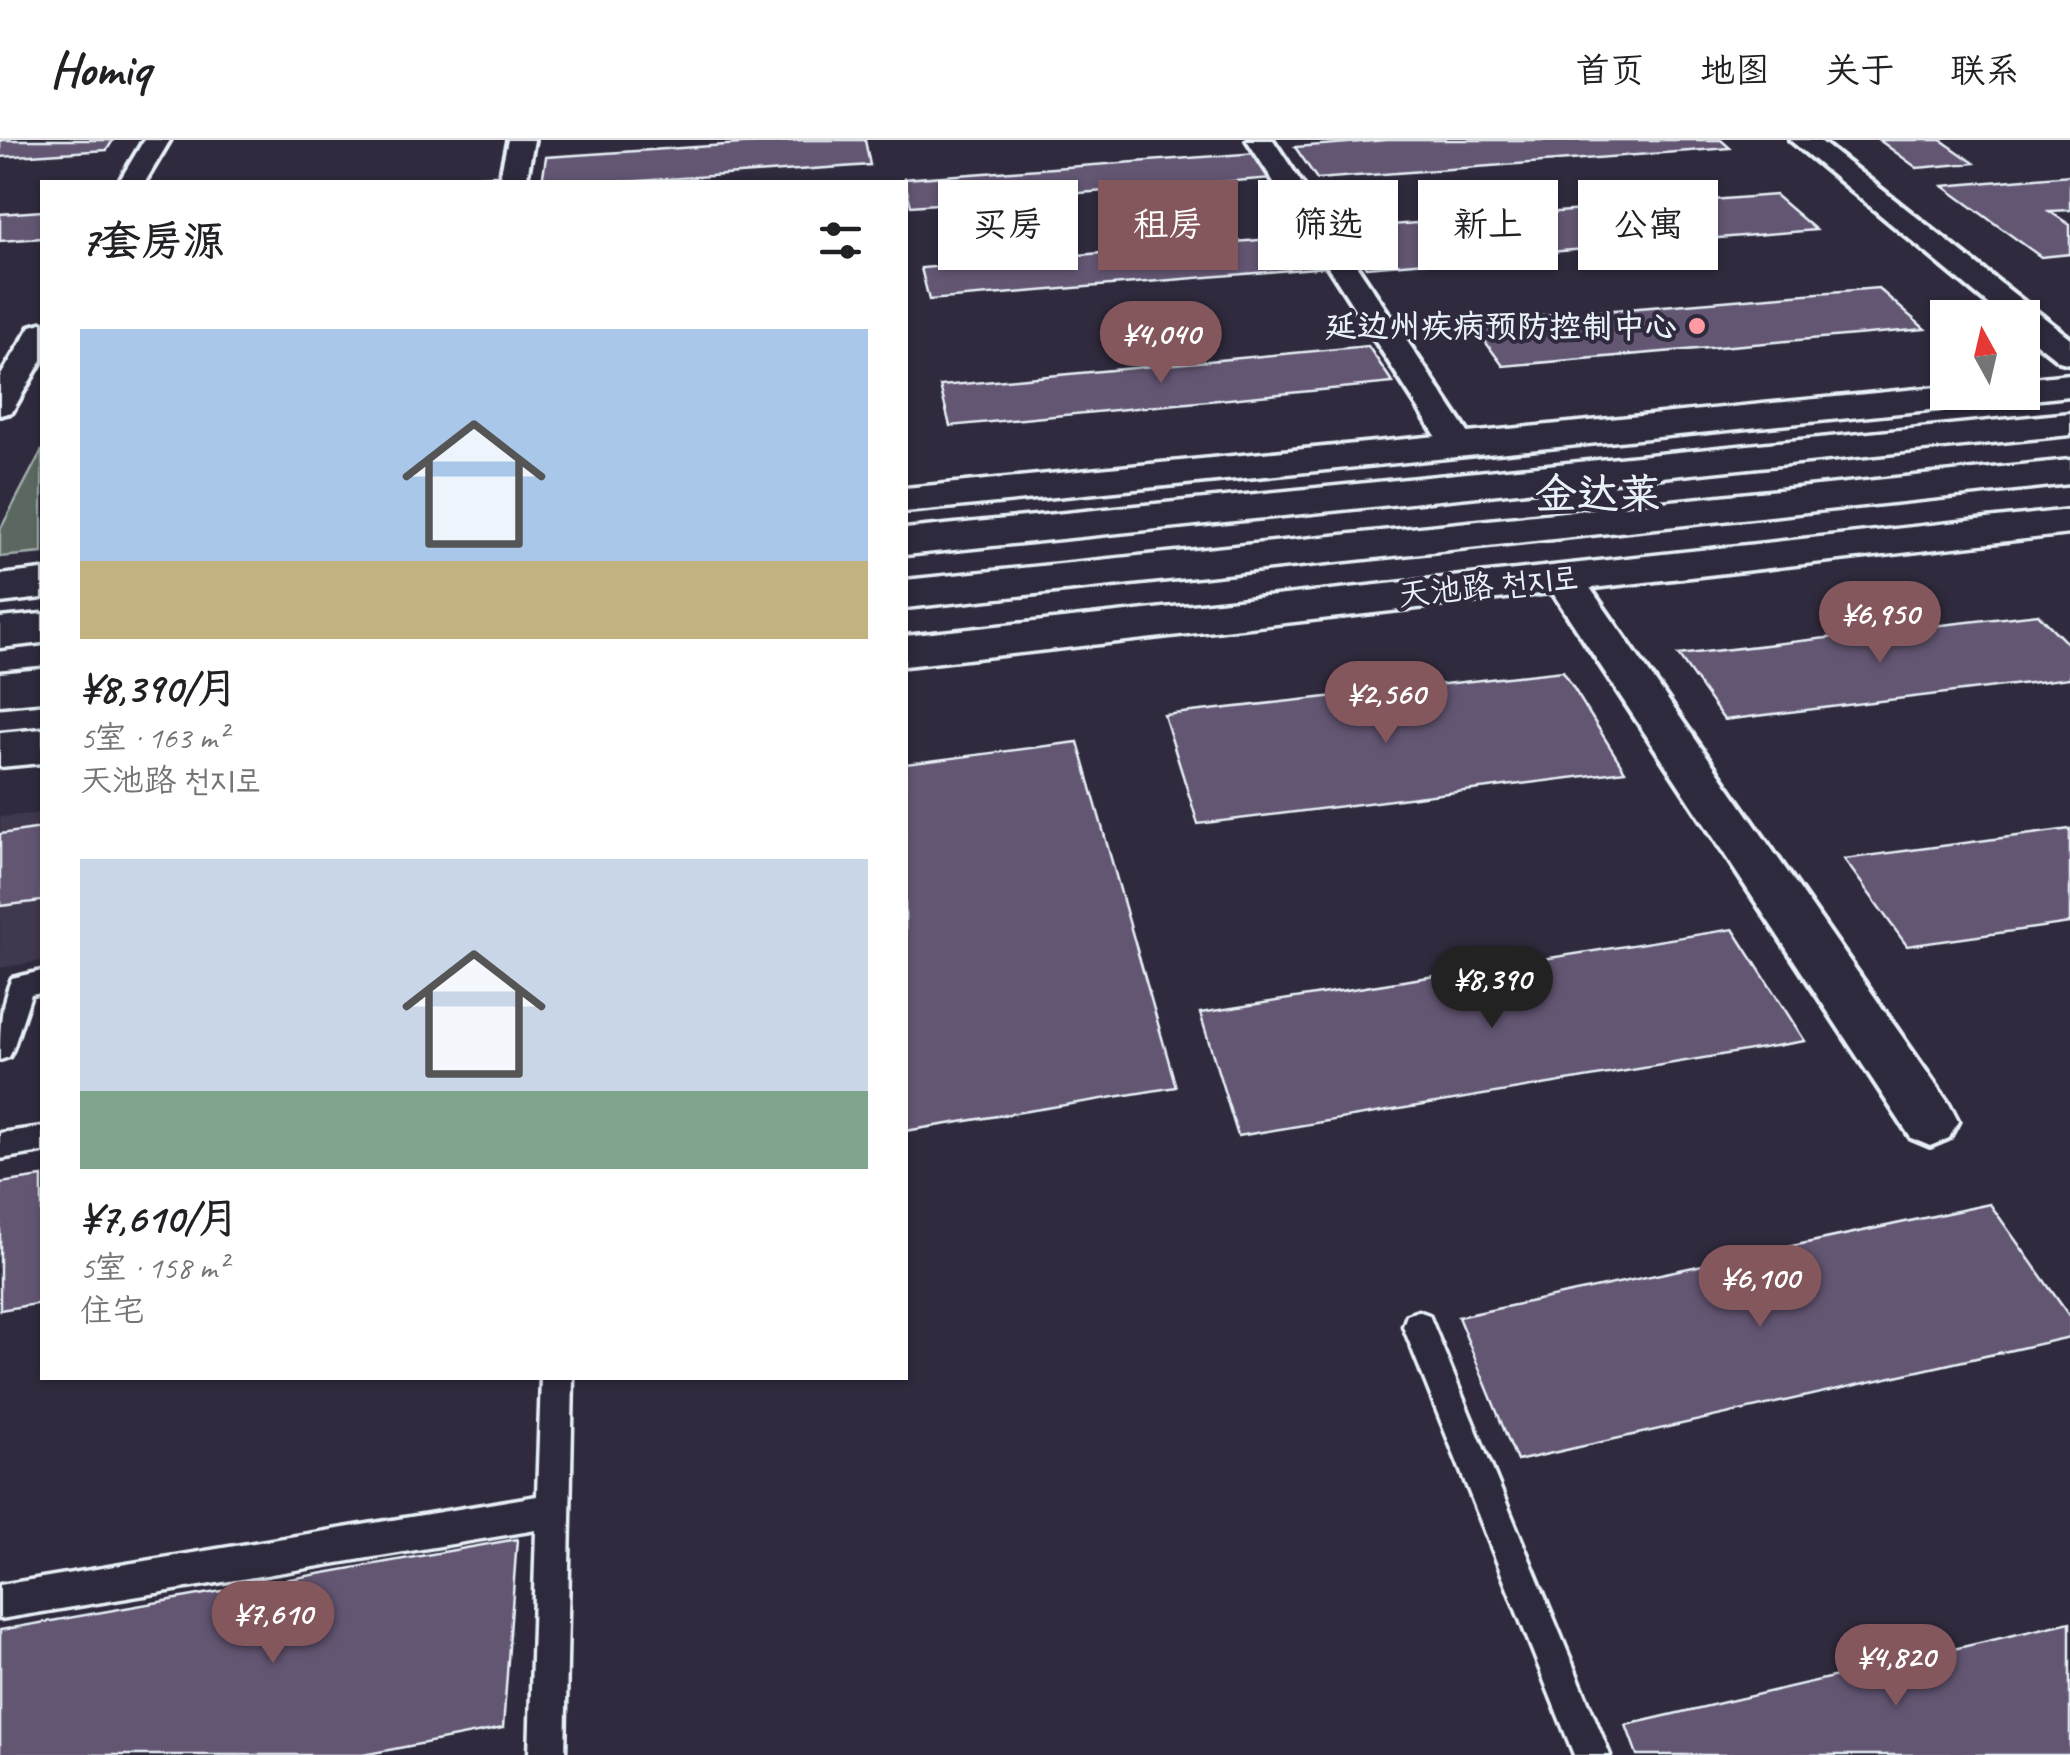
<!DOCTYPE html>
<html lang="zh">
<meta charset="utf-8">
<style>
body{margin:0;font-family:Caveat,"LXGW WenKai TC","Poor Story",sans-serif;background:#f6f6f6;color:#202124;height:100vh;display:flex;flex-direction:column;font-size:38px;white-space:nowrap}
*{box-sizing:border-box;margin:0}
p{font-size:32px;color:#757577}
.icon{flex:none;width:55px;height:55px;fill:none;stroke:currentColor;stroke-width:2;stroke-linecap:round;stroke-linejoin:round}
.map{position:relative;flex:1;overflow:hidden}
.side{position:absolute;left:40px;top:40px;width:868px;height:1200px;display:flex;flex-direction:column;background:#fff;border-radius:0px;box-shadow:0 2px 8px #0004}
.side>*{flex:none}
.hud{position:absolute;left:938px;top:40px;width:950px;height:90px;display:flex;gap:20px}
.needle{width:65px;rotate:352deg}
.controls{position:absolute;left:1930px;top:160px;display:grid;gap:20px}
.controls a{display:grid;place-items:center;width:110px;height:110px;border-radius:0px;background:#fff;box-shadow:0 2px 8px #0004;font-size:50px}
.price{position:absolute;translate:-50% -85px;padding:0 22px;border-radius:35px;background:#84575d;color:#fff;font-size:32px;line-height:65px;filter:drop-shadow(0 2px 5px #0008)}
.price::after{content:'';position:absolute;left:50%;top:60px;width:30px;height:22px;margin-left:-15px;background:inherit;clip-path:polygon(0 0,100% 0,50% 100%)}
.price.on{background:#222;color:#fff}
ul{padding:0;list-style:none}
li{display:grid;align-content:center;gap:20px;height:530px;padding:0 40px}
li span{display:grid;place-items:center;height:310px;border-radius:0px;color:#555}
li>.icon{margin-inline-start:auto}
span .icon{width:180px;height:180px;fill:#fffc;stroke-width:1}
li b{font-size:42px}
h2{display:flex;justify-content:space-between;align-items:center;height:120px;padding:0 40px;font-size:42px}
.pill{padding:0 35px;border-radius:0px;background:#fff;box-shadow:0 2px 8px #0004;font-size:35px;line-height:90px}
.pill.on{background:#84575d;color:#fff}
header{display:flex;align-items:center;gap:60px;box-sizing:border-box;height:140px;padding:0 50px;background:#fff;border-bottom:2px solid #e0e0e0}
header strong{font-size:48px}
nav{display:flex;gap:55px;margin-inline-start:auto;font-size:35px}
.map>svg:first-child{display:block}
.built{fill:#3f374d}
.green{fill:#5a685f;stroke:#a1acac;stroke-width:2.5}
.building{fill:#645673;stroke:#e8f1f8;stroke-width:2.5}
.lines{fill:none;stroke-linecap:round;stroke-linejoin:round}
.lane-casing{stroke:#e8f1f8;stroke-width:7}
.street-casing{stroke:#e8f1f8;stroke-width:8}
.secondary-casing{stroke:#e8f1f8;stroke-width:7}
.lane{fill:#2f2a3d;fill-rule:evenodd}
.street{fill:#2f2a3d;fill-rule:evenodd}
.secondary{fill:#2f2a3d;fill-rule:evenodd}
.poi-dot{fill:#ff9aa2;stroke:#2f2a3d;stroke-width:4}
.labels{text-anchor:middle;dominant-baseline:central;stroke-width:8;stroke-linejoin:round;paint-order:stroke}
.far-poi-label{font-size:32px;font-weight:bold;fill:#e8f1f8;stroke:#2f2a3d;text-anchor:end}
.far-street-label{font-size:32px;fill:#e8f1f8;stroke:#2f2a3d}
.far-district-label{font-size:42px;font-weight:bold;fill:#e8f1f8;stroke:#2f2a3d}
</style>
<header>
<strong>Homiq</strong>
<nav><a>首页</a><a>地图</a><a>关于</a><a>联系</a></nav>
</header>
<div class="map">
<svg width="2070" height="1615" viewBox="0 0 2070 1615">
<rect width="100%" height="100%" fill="#2f2a3d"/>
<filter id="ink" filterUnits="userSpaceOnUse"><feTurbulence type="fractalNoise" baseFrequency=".01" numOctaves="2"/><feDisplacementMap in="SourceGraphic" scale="20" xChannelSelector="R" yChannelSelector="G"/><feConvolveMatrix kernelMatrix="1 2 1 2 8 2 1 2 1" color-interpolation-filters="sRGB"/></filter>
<g filter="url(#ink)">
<path class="built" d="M42 673V821L0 828V677Z"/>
<path class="green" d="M42 310V413L0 417V390Z"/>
<path class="building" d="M0 0H113L107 10 0 17Z
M802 0H865L870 25 624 42H542L546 17Z
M1387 0H1721L1730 8 1317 39 1295 7Z
M1879 0H1941L1974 23 1917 28Z
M1257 13 1274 38 911 66 904 39Z
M508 34 506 42H389Z
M2070 35V70L2049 71 2070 85V114L2041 117 1943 46Z
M1775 55 1816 90 1366 127 1340 89Z
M42 71V98L0 101V74Z
M1308 96 1327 127 929 160 921 128Z
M1878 148 1925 189 1503 226 1471 182Z
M1368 206 1393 243 950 286 940 246Z
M2038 474 2070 506V538L1724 580 1678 515Z
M1563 531 1625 631 1198 684 1164 575Z
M1078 602 1176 947 905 991V624Z
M42 688V761L0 766V694Z
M2070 689V783L1907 806 1844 719Z
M1733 789 1805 901 1238 996 1200 873Z
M42 1037V1163L0 1170V1043Z
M1990 1064 2070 1177V1197L1517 1321 1458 1177Z
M517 1399 503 1588 363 1615H0V1490Z
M2070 1482V1615H1637L1626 1585Z"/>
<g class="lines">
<g class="lane-casing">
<path id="lane" d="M42 831V852L31 854 13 909 9 917 0 920C0 891 0 865 12 838Z
M42 987V1012L0 1019V993Z
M1418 1171 1429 1175 1610 1615H1574L1403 1186 1407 1175Z
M541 1238H573L565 1615H529L536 1390 0 1479V1445L537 1356Z"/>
</g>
<g class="street-casing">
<path id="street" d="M144 0H170L145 42H119Z
M508 0H534L526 42H499Z
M1247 0H1273L1477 306 1471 313H1447Z
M1790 0H1819L2070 198V224L2059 221 2022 192V178H2005Z
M42 183V220L12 272 0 275V237L31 186Z
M1563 426 1577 429 1949 964 1958 981 1949 998 1930 1006 1911 998 1543 438 1549 429Z"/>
</g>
<g class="secondary-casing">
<path id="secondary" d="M2070 234V256L905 372V348L1948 246V252H2022V239Z
M2070 273V295L905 415V389Z
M2070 320V344L905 468V440Z
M2070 370V394L905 526V496Z
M42 430V458L0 463V435Z
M42 474V503L0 508V478Z
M42 529V561L0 565V533Z
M42 589V623L0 627V593Z"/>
</g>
<use href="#lane" class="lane"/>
<use href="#street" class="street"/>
<use href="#secondary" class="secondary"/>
</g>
</g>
<circle class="poi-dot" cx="1697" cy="186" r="10"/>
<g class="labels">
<g class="far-poi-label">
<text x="1677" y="186">延边州疾病预防控制中心</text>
</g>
<g class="far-street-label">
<text transform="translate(1488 446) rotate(-6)">天池路 천지로</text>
</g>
<g class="far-district-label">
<text x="1598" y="354">金达莱</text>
</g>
</g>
</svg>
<div class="controls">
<a><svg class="needle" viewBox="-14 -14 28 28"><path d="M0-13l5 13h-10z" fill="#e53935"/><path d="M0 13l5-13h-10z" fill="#757577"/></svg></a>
</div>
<b class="price" style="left:1161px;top:246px">¥4,040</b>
<b class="price" style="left:1880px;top:526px">¥6,950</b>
<b class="price" style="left:1386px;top:606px">¥2,560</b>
<b class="price on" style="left:1492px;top:891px">¥8,390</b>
<b class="price" style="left:1760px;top:1190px">¥6,100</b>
<b class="price" style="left:273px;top:1526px">¥7,610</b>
<b class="price" style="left:1896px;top:1569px">¥4,820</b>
<div class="hud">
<a class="pill">买房</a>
<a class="pill on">租房</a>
<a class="pill">筛选</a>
<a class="pill">新上</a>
<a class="pill">公寓</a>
</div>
<section class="side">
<h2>7套房源<svg class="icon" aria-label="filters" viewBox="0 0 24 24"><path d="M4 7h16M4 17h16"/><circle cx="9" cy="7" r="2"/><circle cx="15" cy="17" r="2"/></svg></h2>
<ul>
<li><span style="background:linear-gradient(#a9c7e8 75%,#c2b280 0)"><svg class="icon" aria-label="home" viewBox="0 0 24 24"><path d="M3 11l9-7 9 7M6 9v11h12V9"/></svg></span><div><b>¥8,390/月</b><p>5室 · 163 m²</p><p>天池路 천지로</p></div></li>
<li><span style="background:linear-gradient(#c9d6e8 75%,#7fa58c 0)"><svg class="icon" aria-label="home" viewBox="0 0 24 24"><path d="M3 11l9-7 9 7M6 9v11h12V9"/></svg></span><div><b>¥7,610/月</b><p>5室 · 158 m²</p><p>住宅</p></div></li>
</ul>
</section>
</div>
